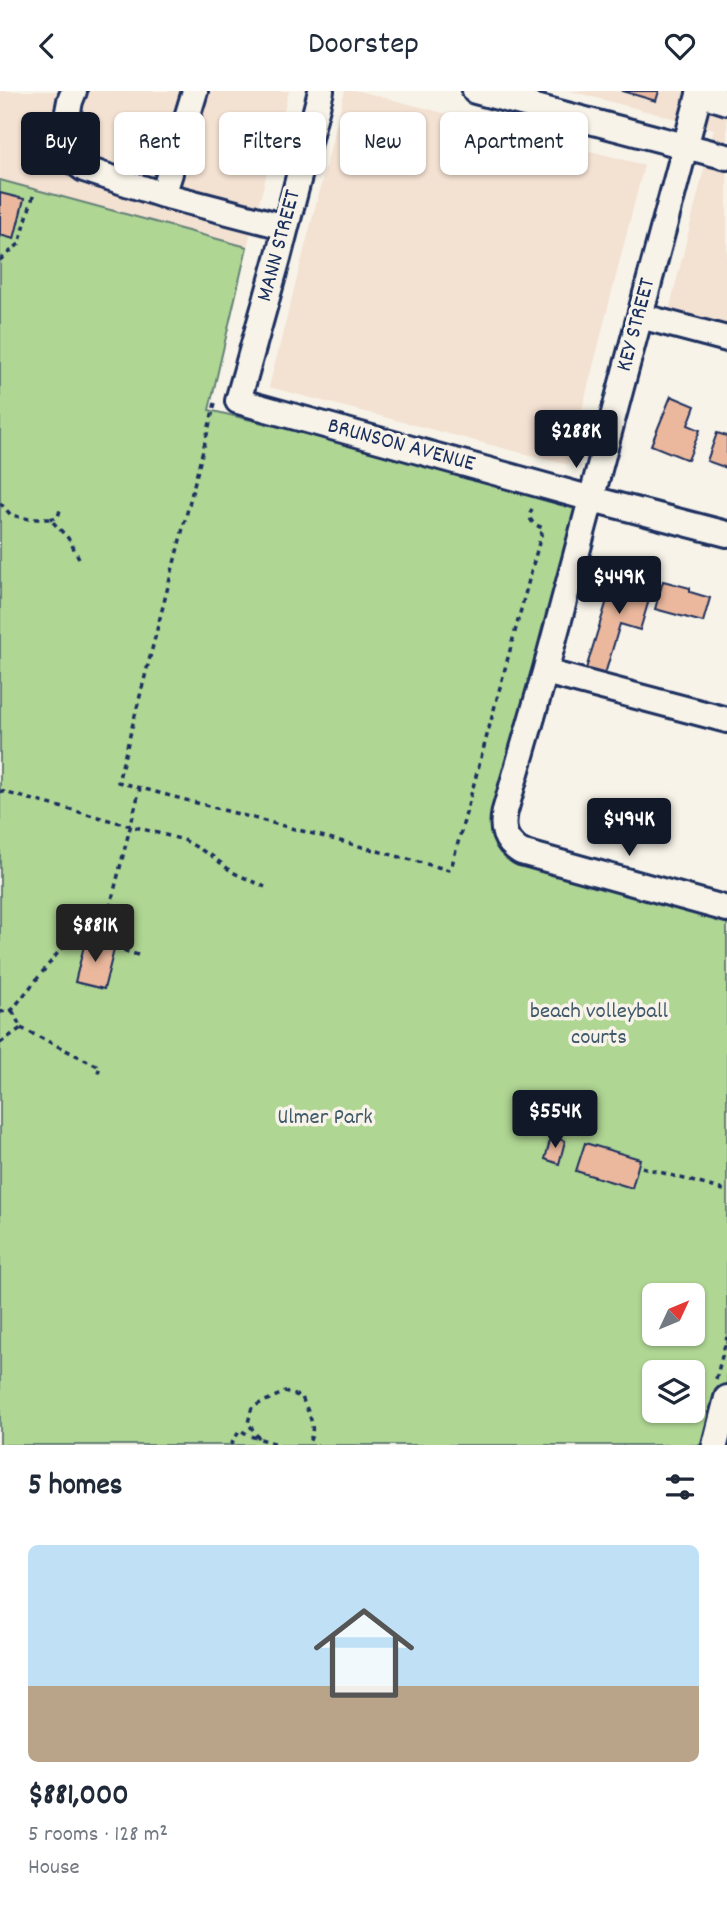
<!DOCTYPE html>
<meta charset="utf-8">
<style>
body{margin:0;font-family:Dekko,sans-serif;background:#f2f2f3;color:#1f2937;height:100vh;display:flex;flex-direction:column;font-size:26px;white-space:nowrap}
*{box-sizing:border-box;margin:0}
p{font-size:23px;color:#747a83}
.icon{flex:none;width:38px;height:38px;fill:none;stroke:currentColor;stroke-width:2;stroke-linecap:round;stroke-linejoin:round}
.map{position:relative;height:1354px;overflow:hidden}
.panel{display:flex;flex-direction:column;background:#fff;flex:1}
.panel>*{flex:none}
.guide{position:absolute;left:21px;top:21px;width:686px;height:63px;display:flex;gap:14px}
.needle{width:46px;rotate:46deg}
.fabs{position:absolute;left:642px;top:1192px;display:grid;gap:14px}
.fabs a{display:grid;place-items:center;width:63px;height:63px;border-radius:10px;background:#fff;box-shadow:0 2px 5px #0004;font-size:35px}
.price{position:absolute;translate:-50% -60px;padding:0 16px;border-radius:7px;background:#111827;color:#fff;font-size:23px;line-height:46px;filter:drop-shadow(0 2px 4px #0008)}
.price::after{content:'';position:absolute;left:50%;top:42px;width:21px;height:16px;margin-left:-10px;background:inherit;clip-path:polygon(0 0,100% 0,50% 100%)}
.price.selected{background:#222;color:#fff}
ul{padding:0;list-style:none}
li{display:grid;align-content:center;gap:14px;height:371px;padding:0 28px}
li+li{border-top:2px solid #e0e1e3}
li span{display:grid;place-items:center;height:217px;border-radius:10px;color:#555}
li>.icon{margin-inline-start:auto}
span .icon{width:126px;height:126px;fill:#fffc;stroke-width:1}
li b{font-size:30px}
h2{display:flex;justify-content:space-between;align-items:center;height:84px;padding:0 28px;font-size:30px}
.tag{padding:0 24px;border-radius:10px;background:#fff;box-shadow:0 2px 5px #0004;font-size:24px;line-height:63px}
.tag.selected{background:#111827;color:#fff}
header{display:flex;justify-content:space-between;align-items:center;height:91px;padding:0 28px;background:#fff;font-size:32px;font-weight:600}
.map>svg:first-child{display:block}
.built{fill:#f3e1d2}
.green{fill:#afd693;stroke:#658278;stroke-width:2;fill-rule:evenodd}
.building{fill:#ebb89d;stroke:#1b2f5e;stroke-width:2}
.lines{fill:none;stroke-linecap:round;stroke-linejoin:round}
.minor-casing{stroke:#1b2f5e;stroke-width:30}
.path{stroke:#1b2f5e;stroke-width:3.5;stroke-dasharray:5 5;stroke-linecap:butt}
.minor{stroke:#f7f3e8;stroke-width:24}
.labels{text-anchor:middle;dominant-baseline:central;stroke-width:7;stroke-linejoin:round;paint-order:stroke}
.street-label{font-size:23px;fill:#1b2f5e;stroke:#f7f3e8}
.park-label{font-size:23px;fill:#40596b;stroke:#f7f3e8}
</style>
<header><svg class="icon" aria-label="back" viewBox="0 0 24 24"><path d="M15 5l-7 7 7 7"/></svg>Doorstep<svg class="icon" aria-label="heart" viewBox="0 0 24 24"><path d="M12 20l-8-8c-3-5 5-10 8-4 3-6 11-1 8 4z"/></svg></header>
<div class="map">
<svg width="727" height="1354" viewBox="0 0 727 1354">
<rect width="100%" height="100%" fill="#f7f3e8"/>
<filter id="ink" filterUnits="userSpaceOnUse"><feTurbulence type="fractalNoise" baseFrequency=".0143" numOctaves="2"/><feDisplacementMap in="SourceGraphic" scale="14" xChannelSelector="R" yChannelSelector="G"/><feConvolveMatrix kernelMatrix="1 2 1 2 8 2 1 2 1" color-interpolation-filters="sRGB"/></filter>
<g filter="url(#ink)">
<path class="built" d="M0 0H289L247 156 0 89Z
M345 0H359L644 74 568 374 269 296Z
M570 0H727V242L668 224 714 38Z"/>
<path class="green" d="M0 89 247 156 209 319 574 407 585 414 502 749 727 821V1292L711 1354H0ZM654 1204H693V1242H654ZM654 1281H693V1320H654Z"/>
<path class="building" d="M622 0H659L656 10Z
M0 102 24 108 14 148 0 144Z
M671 305 695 315 688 334 700 339 688 369 651 354Z
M717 342 727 345V377L707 370Z
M616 480 654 492 640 539 620 533 605 583 586 578Z
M663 490 690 497V501L710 507 703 531 655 518Z
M86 847 115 855 104 898 75 891Z
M551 1046 565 1050 559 1073 545 1068Z
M585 1052 640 1068 632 1097 576 1080Z"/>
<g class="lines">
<g class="minor-casing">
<path id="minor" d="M74 0 70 10 62 52 68 66 84 78 163 104
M321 0 278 167 238 310 592 408 727 443
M475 0 727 66
M700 0 545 581 505 720C501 738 504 750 521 761L727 818
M699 2 727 11
M175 66 195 0
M170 82 163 104 286 136
M640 225 727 248
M545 581 727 629
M715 1354 727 1307"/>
</g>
<path class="path" d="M0 169 19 153 34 102
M215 312 118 691 449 779 452 774 543 437C532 433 525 427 534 415
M0 412 11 424 29 428H50L68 447 79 467
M50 428 58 426 60 419
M0 700 184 749 212 765 232 781 265 796
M138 864 125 860 114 847 103 844 140 697
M0 921 12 919 73 843 82 838 103 844
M21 937 100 976 97 984
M0 952 21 937 12 919
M642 1076 727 1100
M716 1288 727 1246
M259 1347 248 1332 252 1316 285 1301 302 1306C308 1322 319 1338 307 1354
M231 1354 240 1339 250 1345 281 1354"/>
<use href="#minor" class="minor"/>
</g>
</g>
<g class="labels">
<g class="street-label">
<text transform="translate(280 155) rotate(-75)">MANN STREET</text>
<text transform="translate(637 234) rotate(-75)">KEY STREET</text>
<text transform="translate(401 355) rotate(15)">BRUNSON AVENUE</text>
</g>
<g class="park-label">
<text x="599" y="921">beach volleyball<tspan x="599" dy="26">courts</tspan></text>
<text x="325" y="1027">Ulmer Park</text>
</g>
</g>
</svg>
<div class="fabs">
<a><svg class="needle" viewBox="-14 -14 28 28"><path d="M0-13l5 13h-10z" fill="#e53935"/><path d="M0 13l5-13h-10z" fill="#747a83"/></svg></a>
<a><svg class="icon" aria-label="layers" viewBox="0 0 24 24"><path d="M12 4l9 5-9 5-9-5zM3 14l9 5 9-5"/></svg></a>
</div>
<b class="price" style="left:576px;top:379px">$288K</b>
<b class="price" style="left:619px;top:525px">$449K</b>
<b class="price" style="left:629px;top:767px">$494K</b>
<b class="price selected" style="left:95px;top:873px">$881K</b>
<b class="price" style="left:555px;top:1059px">$554K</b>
<div class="guide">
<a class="tag selected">Buy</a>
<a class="tag">Rent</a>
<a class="tag">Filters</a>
<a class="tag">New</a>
<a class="tag">Apartment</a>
</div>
</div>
<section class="panel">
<h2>5 homes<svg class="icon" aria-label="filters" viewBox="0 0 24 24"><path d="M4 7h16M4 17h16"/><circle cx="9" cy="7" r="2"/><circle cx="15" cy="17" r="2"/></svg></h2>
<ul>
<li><span style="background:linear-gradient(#bfe0f5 65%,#b9a48a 0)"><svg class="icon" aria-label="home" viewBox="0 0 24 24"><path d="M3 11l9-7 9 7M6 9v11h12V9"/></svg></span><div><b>$881,000</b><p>5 rooms · 128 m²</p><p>House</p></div></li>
</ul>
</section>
